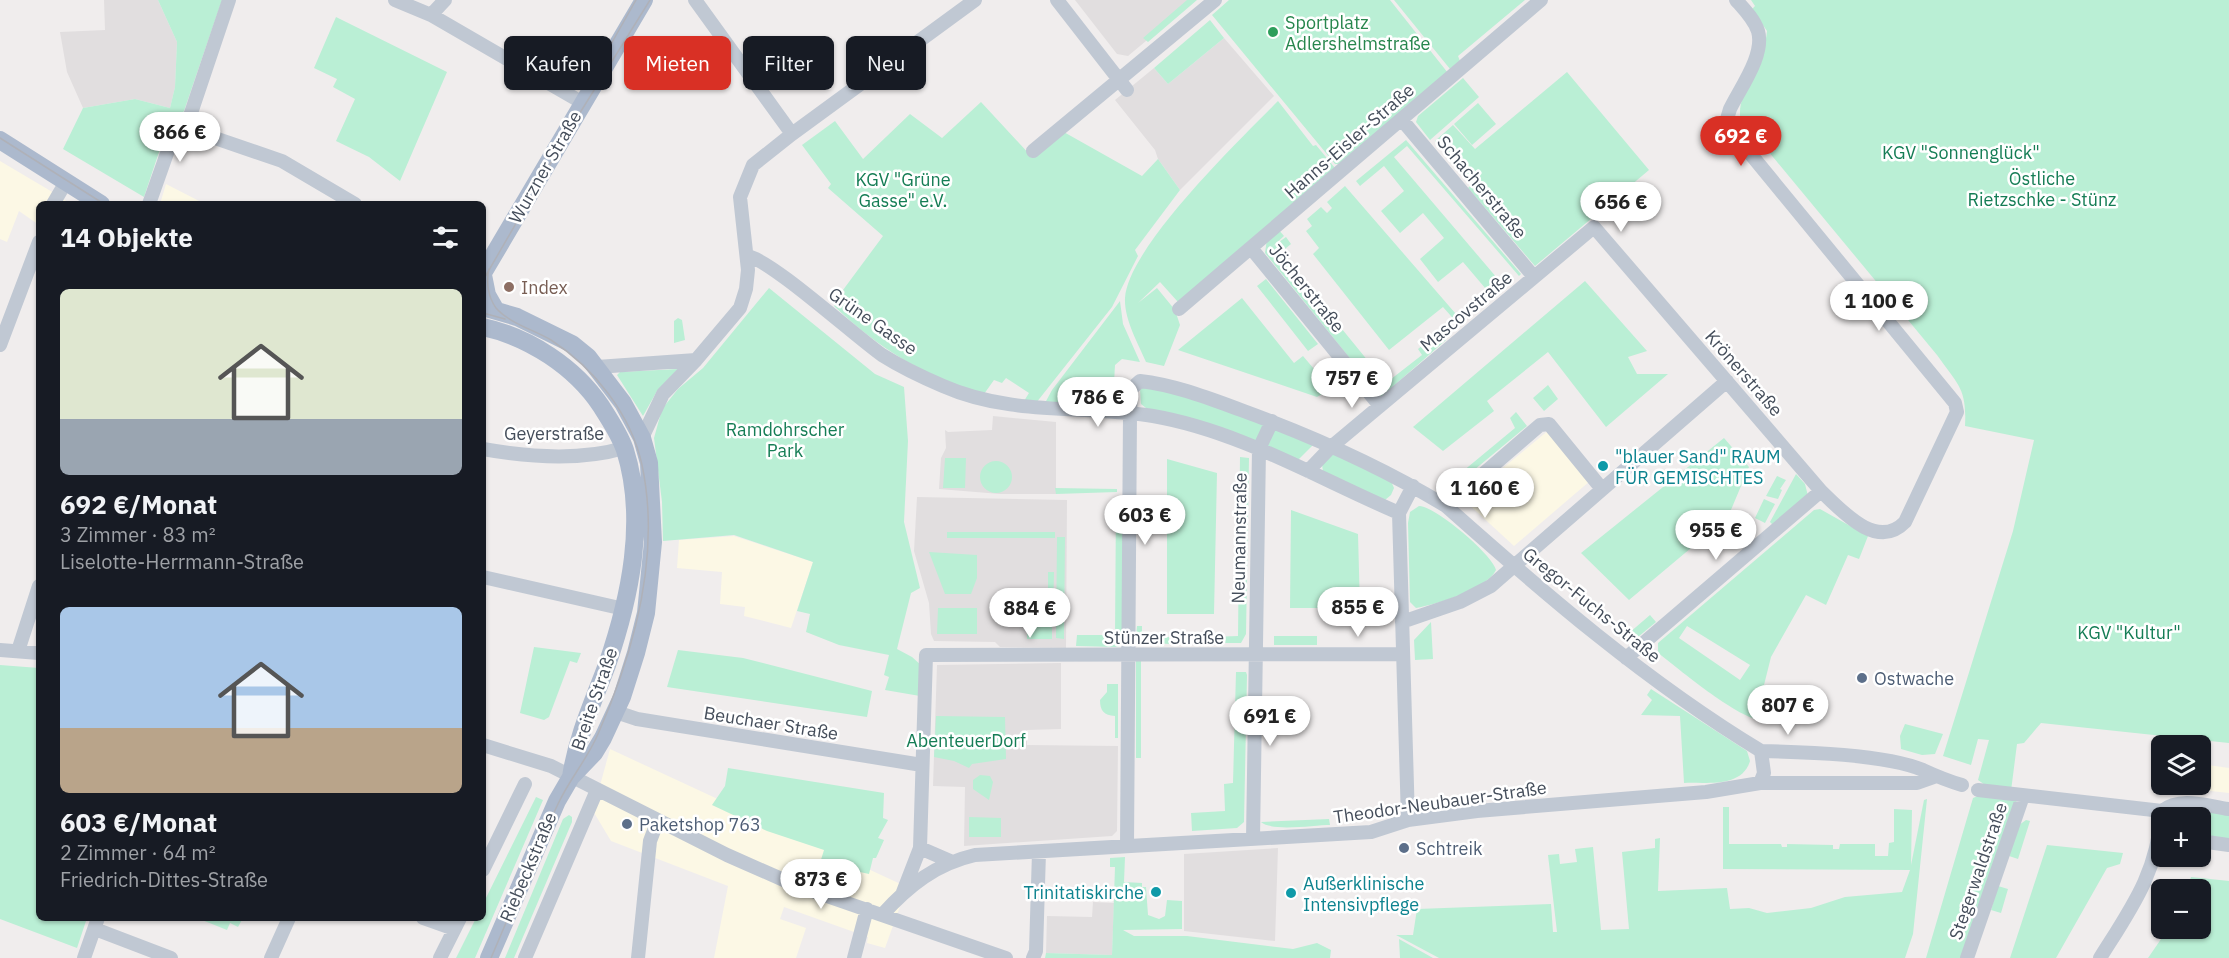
<!DOCTYPE html>
<html lang="de">
<meta charset="utf-8">
<style>
body{margin:0;font-family:"IBM Plex Sans",sans-serif;background:#242831;color:#f1f3f6;height:100vh;display:flex;flex-direction:column;font-size:22px;white-space:nowrap}
*{box-sizing:border-box;margin:0}
p{font-size:20px;color:#9ea1a6}
.icon{flex:none;width:33px;height:33px;fill:none;stroke:currentColor;stroke-width:2;stroke-linecap:round;stroke-linejoin:round}
.map{position:relative;flex:1;overflow:hidden}
.drawer{position:absolute;left:36px;top:201px;width:450px;height:720px;display:flex;flex-direction:column;background:#171b24;border-radius:9px;box-shadow:0 2px 4px #0004}
.drawer>*{flex:none}
.guide{position:absolute;left:504px;top:36px;width:570px;height:54px;display:flex;gap:12px}
.controls{position:absolute;left:2151px;top:735px;display:grid;gap:12px}
.controls a{display:grid;place-items:center;width:60px;height:60px;border-radius:9px;background:#171b24;box-shadow:0 2px 4px #0004;font-size:30px}
.price{position:absolute;translate:-50% -51px;padding:0 14px;border-radius:21px;background:#fff;color:#222;font-size:20px;line-height:39px;filter:drop-shadow(0 2px 3px #0008)}
.price::after{content:'';position:absolute;left:50%;top:36px;width:18px;height:14px;margin-left:-9px;background:inherit;clip-path:polygon(0 0,100% 0,50% 100%)}
.price.selected{background:#d93025;color:#fff}
ul{padding:0;list-style:none}
li{display:grid;align-content:center;gap:12px;height:318px;padding:0 24px}
li span{display:grid;place-items:center;height:186px;border-radius:9px;color:#555}
li>.icon{margin-inline-start:auto}
span .icon{width:108px;height:108px;fill:#fffc;stroke-width:1}
li b{font-size:26px}
h2{display:flex;justify-content:space-between;align-items:center;height:72px;padding:0 24px;font-size:26px}
.chip{padding:0 21px;border-radius:9px;background:#171b24;box-shadow:0 2px 4px #0004;font-size:21px;line-height:54px}
.chip.selected{background:#d93025;color:#fff}
.map>svg:first-child{display:block}
.commercial{fill:#fcf8e5}
.education{fill:#e1dedf}
.green{fill:#baefd5;fill-rule:evenodd}
.lines{fill:none;stroke-linecap:round;stroke-linejoin:round}
.minor{stroke:#c0c8d3;stroke-width:14}
.major{stroke:#acb9cd;stroke-width:18}
.tram{stroke:#afb1b8;stroke-width:1.5}
.leisure-dot{fill:#2e9e5b;stroke:#fff;stroke-width:2}
.education-dot{fill:#8d6e63;stroke:#fff;stroke-width:2}
.culture-dot{fill:#0f9aa8;stroke:#fff;stroke-width:2}
.service-dot{fill:#5c6f8a;stroke:#fff;stroke-width:2}
.labels{text-anchor:middle;dominant-baseline:central;stroke-width:5;stroke-linejoin:round;paint-order:stroke}
.leisure-label{font-size:18px;fill:#27864d;stroke:#fff;text-anchor:start}
.street-label{font-size:18px;fill:#454e5b;stroke:#fff}
.park-label{font-size:18px;fill:#157d55;stroke:#fff}
.education-label{font-size:18px;fill:#785e54;stroke:#fff;text-anchor:start}
.culture-label{font-size:18px;fill:#0d838f;stroke:#fff;text-anchor:start}
.service-label{font-size:18px;fill:#4e5e75;stroke:#fff;text-anchor:start}
</style>
<div class="map">
<svg width="2229" height="958" viewBox="0 0 2229 958">
<rect width="100%" height="100%" fill="#f0eded"/>
<path class="commercial" d="M0 161 49 190 71 204H39V225L19 211 7 242 0 239Z
M166 184 205 204H160Z
M1549 430 1590 481 1514 546 1464 500Z
M734 536 813 562 791 628 744 616 745 607 720 604 722 572 677 568 679 540Z
M610 749 907 887 885 948 867 943 868 937 784 907 780 919 806 928 796 958H714L728 886 611 841 593 811Z
M2201 764 2229 768V793L2174 787V785L2200 784Z"/>
<path class="education" d="M104 0H158L177 42 175 87 170 108 135 99 83 108 67 72 60 32 105 30Z
M1075 0H1195L1128 56 1117 54Z
M1224 38 1274 96 1180 190 1158 159 1155 150 1115 100 1154 68 1168 84Z
M993 416 1056 422V494H1000L939 489 941 458 946 448 945 430 948 432 992 430Z
M917 497 1067 500 1066 648 1000 647 995 642 934 641 931 634 929 603 914 551Z
M1061 663V729L1027 730V745L1118 746 1117 831 1112 836 964 846 965 787 933 786 937 665Z
M1278 848 1275 941 1184 931V854Z
M1093 902 1114 903 1112 955 1046 953 1047 916 1092 917Z"/>
<path class="green" d="M158 0H222L184 111 166 131 144 197 63 149 83 108 135 99 170 108 175 87 177 42Z
M1187 0H1197L1148 42 1143 38Z
M1229 0H1390L1448 73 1341 164H1335L1212 15Z
M1394 0H1525L1458 56 1460 61 1450 69Z
M1751 0H2229V743L2041 723 2024 743 2017 744 2011 791 1988 787 1978 780 1989 740 1978 739 1971 765 1943 756 2013 531 2034 440 1965 426C1967 388 1958 385 1937 355L1754 134 1748 138C1723 103 1764 69 1767 31L1752 9 1755 6Z
M336 17 447 72 400 181 369 157 336 141 355 99 333 87 337 79 314 68Z
M1210 20 1224 38 1168 84 1154 68Z
M1567 72 1649 170 1535 266 1468 188 1472 184 1435 141 1453 125 1475 149Z
M1463 78 1479 97 1430 140 1416 122 1418 116Z
M1278 101 1313 146 1316 145 1335 168 1178 302 1160 282 1138 303 1157 288 1175 310 1180 325 1164 366 1146 362C1138 343 1124 319 1125 298 1128 247 1241 139 1278 101Z
M981 102 1031 156 1062 131 1142 176 1158 159 1180 190 1135 250 1138 256 1112 307 1036 403 1024 401 1029 393 1006 378 1002 383 994 380 984 394C922 375 882 351 834 306L845 292 843 290 883 236 828 188 831 184 802 145 835 121 863 159 910 114 942 138Z
M1478 103 1496 124 1472 145 1454 124Z
M1406 140 1521 274 1519 276 1407 146 1394 157 1503 285 1491 295 1463 262 1438 282 1420 259 1444 238 1423 213 1400 233 1381 211 1404 191 1384 166 1360 186 1356 181Z
M1345 186 1462 321 1458 324 1443 307 1389 350 1313 254 1319 248 1306 231 1312 226 1307 219 1321 207 1327 213 1332 208 1327 202Z
M1278 229 1284 236 1272 247 1286 237 1291 244 1280 253 1386 383 1422 355 1418 349 1439 332 1446 340 1381 397 1265 253 1267 239Z
M1266 279 1318 344 1308 351 1257 286Z
M1585 281 1647 351 1628 357 1637 374H1668L1606 427 1548 352 1487 401 1494 411 1443 451 1413 427Z
M769 288 875 374 904 387 908 441 904 522 920 588 911 593 897 649 912 657 922 666 920 696 885 690 889 677 884 675 889 655 839 645 806 632 810 614 797 611 813 562 734 535 663 541 662 502 654 438 662 409 678 389 703 368Z
M1242 298 1294 363 1303 356 1331 389 1317 397 1178 350Z
M1120 301 1123 324 1140 362 1122 359 1115 365 1113 401 1106 405 1045 403 1052 390Z
M678 318 682 320 685 340 674 343V321Z
M678 369 657 391 643 416 617 375 620 372Z
M1151 385 1265 424 1258 442 1146 408 1141 404 1140 389Z
M1548 385 1558 399 1544 411 1533 398Z
M1516 412 1527 426 1450 490 1445 486 1515 428 1510 418Z
M1275 429 1313 445 1297 461 1268 447 1267 442Z
M1724 438 1749 467 1728 517 1629 600 1581 553Z
M1333 454 1391 481 1394 488 1391 495 1385 500 1323 472 1322 464Z
M1240 457 1249 458 1246 634 1241 643H1211V637L1238 636Z
M945 458H966L965 488H943Z
M1167 459 1217 473 1214 614H1167Z
M980 477a16 16 0 1 1 32 0a16 16 0 1 1-32 0Z
M1796 474 1805 484 1808 496 1775 527 1770 522Z
M1777 476 1786 480 1780 489 1782 490 1778 499 1766 496Z
M1055 488 1117 489V492L1056 494Z
M1764 499 1775 504 1765 523 1755 518Z
M1116 503H1124L1122 642 1120 646 1115 647 1076 646 1077 635H1115Z
M1419 506C1435 506 1493 555 1496 570 1486 590 1437 604 1416 608L1410 602 1408 523 1410 512Z
M1820 509 1868 536 1859 559 1848 555 1826 605 1806 595 1771 657 1764 685 1809 703 1808 706C1794 715 1778 723 1760 720 1736 717 1679 669 1658 653V643L1814 510ZM1687 626 1750 665 1740 680 1679 638Z
M1291 510 1358 534 1360 608H1290Z
M947 532H1055V538H947Z
M1057 537H1065L1064 639 1056 638Z
M929 552 977 555V578L971 594H945Z
M1048 572H1054L1053 617H1048Z
M938 608H977V634H937Z
M1650 615 1656 622 1638 637 1629 633Z
M1431 622 1433 659 1415 660 1414 640Z
M1027 623H1052V639H1027Z
M1137 626H1142V637H1169V644L1140 642 1136 637Z
M1274 636H1317V645H1274Z
M534 647 581 653 577 663 570 661 549 717 544 720 520 713Z
M678 650 743 658 872 691 867 717 667 687Z
M1136 659H1141V758H1136Z
M0 665 39 668V918H87L77 948 0 919Z
M1236 672H1246L1247 675 1244 822 1237 828 1192 831 1191 813 1225 811 1224 784 1233 783Z
M1107 684H1118V738H1115V716C1104 715 1100 711 1100 700L1107 692Z
M1651 689 1747 751 1750 761C1742 788 1707 782 1684 783L1680 716 1641 715 1652 700 1647 695Z
M936 716 1005 717 1006 759 972 764 969 768 954 761 934 757Z
M1905 724 1943 734 1935 754 1922 755 1901 749 1900 736Z
M728 768 884 793 883 818 888 820 878 838 884 840 876 858H873L869 874 820 863 824 850 767 831 712 805 725 786Z
M980 775 990 776 993 782 989 800 973 789V780Z
M1978 796 2017 800 1964 958H1926L1973 798Z
M536 797 543 800 475 958H456L476 918H483V904Z
M1927 799 1913 934 1905 958H1439L1396 935H1413L1417 909 1551 904 1553 932H1557L1548 855 1559 854 1560 864 1577 862 1575 849 1593 847 1601 930 1629 929 1622 852 1655 848V839L1660 838 1658 891 1727 888 1730 909 1749 908 1767 913 1811 908 1845 897 1902 892 1910 870 1723 869V807H1729V844H1781L1782 847H1787V844L1833 845V849H1839L1840 844H1875V856H1888L1889 843 1894 842V809L1912 810 1911 865 1924 800Z
M2196 809 2229 813V840L2201 837 2200 818H2184Z
M569 815 572 817V822L514 958H505L563 819Z
M969 817 1001 818V837H969Z
M1329 819 1330 825C1315 825 1272 832 1261 822Z
M2026 820 2030 821 2018 859 2009 856 2019 825Z
M2047 845 2123 853 2120 864 2107 868 2056 958H2010Z
M1125 857 1124 882 1142 883V887H1146L1148 915 1159 919 1165 916 1167 900 1182 901V929L1123 930 1134 936H1187L1293 949 1317 943 1331 950 1330 958H1045L1046 953 1112 955 1115 867H1110V858Z
M2191 877 2229 881V958H2148L2168 929 2200 928V890L2187 889Z
M1998 886 2008 889 2001 913 1991 910Z
M197 918H243L238 927 230 923 227 930Z
M1399 939 1433 958H1400Z"/>
<g class="lines">
<path class="minor" d="M395 0 431 15 583 103
M695 0 792 134
M1057 0 1127 90
M431 15 445 0
M1402 120 1534 277
M177 125 282 161 355 204
M1033 151 1215 0
M53 204 66 182
M149 204 177 125 189 119 229 0
M1251 248 1380 406
M747 256C769 258 856 337 882 355 901 367 922 377 943 386 1011 416 1082 405 1153 416 1240 431 1319 479 1399 513
M1179 309 1541 0
M0 345 39 242
M597 367 696 360
M642 438 663 394 696 360 740 308 746 289 748 270 740 197 753 165 792 134 975 0
M483 449C528 457 580 461 624 448
M1308 471 1331 447 1594 227 1821 491C1842 511 1877 551 1905 522L1957 412 1955 403 1730 129 1727 119 1730 109C1740 88 1765 55 1758 31 1754 19 1744 9 1736 0
M1446 506 1540 425 1549 424 1602 489
M483 577 624 609
M1402 622 1460 602 1491 586 1727 381
M0 650 39 653
M18 651 39 586
M1626 658 1821 491
M616 712 637 719 922 765
M483 745 551 766 727 855 795 885 1006 958
M1761 751C1803 752 1885 754 1923 770 1936 776 1948 781 1962 785
M1978 790 2162 811C2180 796 2207 806 2229 809
M1408 820 1399 513 1413 486
M1253 839 1259 449 1272 421
M2200 841 2229 845
M1127 846 1130 414 1131 389 1140 381C1175 385 1208 398 1241 410 1312 436 1382 467 1446 506 1545 594 1647 682 1761 751L1764 773 1760 783
M920 848 950 861
M483 870 525 784
M903 892 920 848 926 655 1403 654
M882 915C909 885 936 864 975 855L1371 832 1408 820 1477 811 1706 792 1760 783H1917L1934 777
M423 918 454 929
M95 929 171 958
M84 958 98 918
M271 958 289 918
M440 958 460 918
M525 958 597 790
M638 958 650 841 658 820
M854 958 867 909
M1033 958 1036 951 1039 852
M1967 958 2023 796
M2100 958C2132 907 2157 874 2162 811"/>
<path class="major" d="M0 140 101 204
M483 273 644 0
M483 275 487 295 495 309
M483 307 517 317 572 344 588 357 623 403 642 438 649 463 653 542 646 613 636 653 622 697 603 738 594 753 571 777 557 801 489 958
M483 327C529 337 575 367 601 406 610 420 620 435 625 450 647 520 630 598 607 665 593 702 577 737 571 777"/>
<path class="tram" d="M606 53 636 0
M0 138 104 204
M489 269C486 282 488 297 496 308 509 323 534 330 551 340 594 368 631 414 642 465 661 554 634 652 598 734 588 758 569 780 558 804 534 855 513 907 491 958
M485 277 578 116 650 0
M483 313 505 319"/>
</g>
<circle class="leisure-dot" cx="1273" cy="32" r="6"/>
<circle class="education-dot" cx="509" cy="287" r="6"/>
<g class="culture-dot">
<circle cx="1603" cy="466" r="6"/>
<circle cx="1156" cy="892" r="6"/>
<circle cx="1291" cy="893" r="6"/>
</g>
<g class="service-dot">
<circle cx="1862" cy="678" r="6"/>
<circle cx="627" cy="824" r="6"/>
<circle cx="1404" cy="848" r="6"/>
</g>
<g class="labels">
<g class="leisure-label">
<text x="1285" y="22">Sportplatz<tspan x="1285" dy="21">Adlershelmstraße</tspan></text>
</g>
<g class="street-label">
<text transform="translate(1349 141) rotate(-41)">Hanns-Eisler-Straße</text>
<text transform="translate(545 167) rotate(-60)">Wurzner Straße</text>
<text transform="translate(1482 187) rotate(50)">Schacherstraße</text>
<text transform="translate(1307 288) rotate(51)">Jöcherstraße</text>
<text transform="translate(1466 311) rotate(-40)">Mascovstraße</text>
<text transform="translate(873 321) rotate(35)">Grüne Gasse</text>
<text transform="translate(1744 373) rotate(49)">Krönerstraße</text>
<text x="554" y="433">Geyerstraße</text>
<text transform="translate(1239 538) rotate(-89)">Neumannstraße</text>
<text transform="translate(1592 605) rotate(39)">Gregor-Fuchs-Straße</text>
<text x="1164" y="637">Stünzer Straße</text>
<text transform="translate(594 699) rotate(-71)">Breite Straße</text>
<text transform="translate(771 723) rotate(9)">Beuchaer Straße</text>
<text transform="translate(1440 802) rotate(-8)">Theodor-Neubauer-Straße</text>
<text transform="translate(528 867) rotate(-67)">Riebeckstraße</text>
<text transform="translate(1978 871) rotate(-71)">Stegerwaldstraße</text>
</g>
<g class="park-label">
<text x="1961" y="152">KGV "Sonnenglück"</text>
<text x="2042" y="178">Östliche<tspan x="2042" dy="21">Rietzschke - Stünz</tspan></text>
<text x="903" y="179">KGV "Grüne<tspan x="903" dy="21">Gasse" e.V.</tspan></text>
<text x="785" y="429">Ramdohrscher<tspan x="785" dy="21">Park</tspan></text>
<text x="2129" y="632">KGV "Kultur"</text>
<text x="966" y="740">AbenteuerDorf</text>
</g>
<g class="education-label">
<text x="521" y="287">Index</text>
</g>
<g class="culture-label">
<text x="1615" y="456">"blauer Sand" RAUM<tspan x="1615" dy="21">FÜR GEMISCHTES</tspan></text>
<text x="1303" y="883">Außerklinische<tspan x="1303" dy="21">Intensivpflege</tspan></text>
<text x="1144" y="892" text-anchor="end">Trinitatiskirche</text>
</g>
<g class="service-label">
<text x="1874" y="678">Ostwache</text>
<text x="639" y="824">Paketshop 763</text>
<text x="1416" y="848">Schtreik</text>
</g>
</g>
</svg>
<div class="controls">
<a><svg class="icon" aria-label="layers" viewBox="0 0 24 24"><path d="M12 4l9 5-9 5-9-5zM3 14l9 5 9-5"/></svg></a>
<a>+</a>
<a>−</a>
</div>
<b class="price" style="left:180px;top:163px">866 €</b>
<b class="price selected" style="left:1741px;top:167px">692 €</b>
<b class="price" style="left:1621px;top:233px">656 €</b>
<b class="price" style="left:1879px;top:332px">1 100 €</b>
<b class="price" style="left:1352px;top:409px">757 €</b>
<b class="price" style="left:1098px;top:428px">786 €</b>
<b class="price" style="left:1485px;top:519px">1 160 €</b>
<b class="price" style="left:1145px;top:546px">603 €</b>
<b class="price" style="left:1716px;top:561px">955 €</b>
<b class="price" style="left:1358px;top:638px">855 €</b>
<b class="price" style="left:1030px;top:639px">884 €</b>
<b class="price" style="left:1788px;top:736px">807 €</b>
<b class="price" style="left:1270px;top:747px">691 €</b>
<b class="price" style="left:821px;top:910px">873 €</b>
<div class="guide">
<a class="chip">Kaufen</a>
<a class="chip selected">Mieten</a>
<a class="chip">Filter</a>
<a class="chip">Neu</a>
</div>
<section class="drawer">
<h2>14 Objekte<svg class="icon" aria-label="filters" viewBox="0 0 24 24"><path d="M4 7h16M4 17h16"/><circle cx="9" cy="7" r="2"/><circle cx="15" cy="17" r="2"/></svg></h2>
<ul>
<li><span style="background:linear-gradient(#dfe7d0 70%,#9aa5b1 0)"><svg class="icon" aria-label="home" viewBox="0 0 24 24"><path d="M3 11l9-7 9 7M6 9v11h12V9"/></svg></span><div><b>692 €/Monat</b><p>3 Zimmer · 83 m²</p><p>Liselotte-Herrmann-Straße</p></div></li>
<li><span style="background:linear-gradient(#a9c7e8 65%,#b9a48a 0)"><svg class="icon" aria-label="home" viewBox="0 0 24 24"><path d="M3 11l9-7 9 7M6 9v11h12V9"/></svg></span><div><b>603 €/Monat</b><p>2 Zimmer · 64 m²</p><p>Friedrich-Dittes-Straße</p></div></li>
</ul>
</section>
</div>
